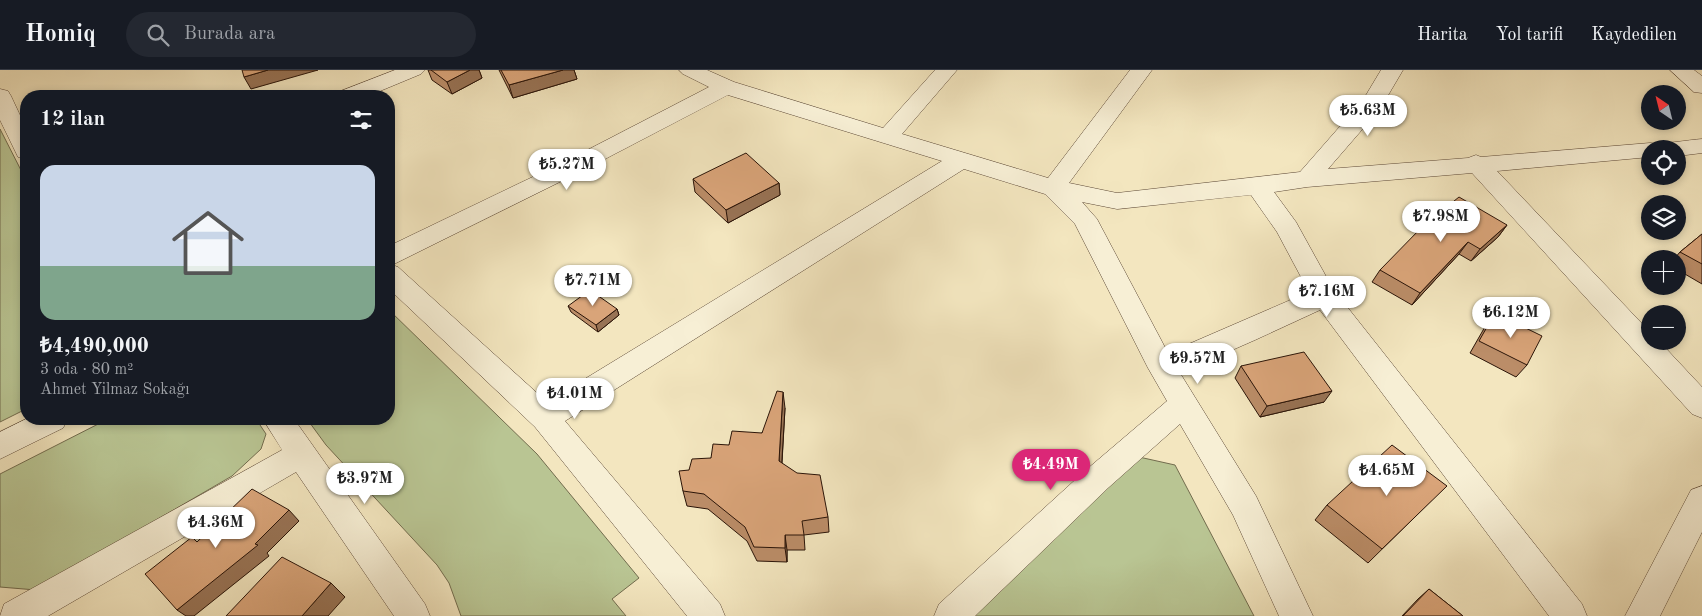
<!DOCTYPE html>
<html lang="tr">
<meta charset="utf-8">
<style>
body{margin:0;font-family:"Old Standard TT",serif;background:#242831;color:#f1f3f6;height:100vh;display:flex;flex-direction:column;font-size:19px;white-space:nowrap}
*{box-sizing:border-box;margin:0}
p{font-size:16px;color:#9ea1a6}
.icon{flex:none;width:28px;height:28px;fill:none;stroke:currentColor;stroke-width:2;stroke-linecap:round;stroke-linejoin:round}
.map{position:relative;flex:1;overflow:hidden}
.details{position:absolute;left:20px;top:20px;width:375px;height:335px;display:flex;flex-direction:column;background:#171b24;border-radius:20px;box-shadow:0 2px 8px #0003}
.details>*{flex:none}
.needle{width:32px;rotate:325deg}
.controls{position:absolute;left:1641px;top:15px;display:grid;gap:10px}
.controls a{display:grid;place-items:center;width:45px;height:45px;border-radius:50%;background:#171b24;box-shadow:0 2px 8px #0003;font-size:25px}
.price{position:absolute;translate:-50% -42px;padding:0 11px;border-radius:18px;background:#fff;color:#222;font-size:16px;line-height:32px;filter:drop-shadow(0 1px 2px #0008)}
.price::after{content:'';position:absolute;left:50%;top:30px;width:15px;height:11px;margin-left:-8px;background:inherit;clip-path:polygon(0 0,100% 0,50% 100%)}
.price.selected{background:#db2777;color:#fff}
ul{padding:0;list-style:none}
li{display:grid;align-content:center;gap:10px;height:265px;padding:0 20px}
li span{display:grid;place-items:center;height:155px;border-radius:15px;color:#555}
li>.icon{margin-inline-start:auto}
span .icon{width:90px;height:90px;fill:#fffc;stroke-width:1}
li b{font-size:21px}
h2{display:flex;justify-content:space-between;align-items:center;height:60px;padding:0 20px;font-size:21px}
header{display:flex;align-items:center;gap:30px;box-sizing:border-box;height:70px;padding:0 25px;background:#171b24;border-bottom:1px solid #363941}
header strong{font-size:24px}
nav{display:flex;gap:28px;margin-inline-start:auto;font-size:18px}
.search{width:350px;height:45px;background:#242831;display:flex;align-items:center;gap:12px;box-sizing:border-box;padding:0 18px;border-radius:28px;color:#9ea1a6;font-size:19px}
.map>svg:first-child{display:block}
.green{fill:#b9c593;stroke:#726c4e}
.lines{fill:none;stroke-linecap:round;stroke-linejoin:round}
.minor-casing{stroke:#5c4836;stroke-width:1}
.minor{fill:#f7efd5;fill-rule:evenodd}
.wall{fill:#bb8d68;stroke:#2a1408}
.shaded-wall{fill:#987355;stroke:#2a1408}
.building{fill:#d9a479;stroke:#2a1408}
</style>
<header>
<strong>Homiq</strong>
<div class="search"><svg class="icon" aria-label="search" viewBox="0 0 24 24"><circle cx="10" cy="10" r="6"/><path d="M15 15l6 6"/></svg>Burada ara</div>
<nav><a>Harita</a><a>Yol tarifi</a><a>Kaydedilen</a></nav>
</header>
<div class="map">
<svg width="1702" height="546" viewBox="0 0 1702 546">
<rect width="100%" height="100%" fill="#f3e6bf"/>
<filter id="stains"><feTurbulence type="fractalNoise" baseFrequency=".004" numOctaves="4"/><feColorMatrix values="0 0 0 0 .2 0 0 0 0 .09 0 0 0 0 .02 0 0 0 .5 -.17"/></filter>
<radialGradient id="worn" r=".72"><stop offset=".6" stop-color="#630" stop-opacity="0"/><stop offset="1" stop-color="#630" stop-opacity=".3"/></radialGradient>
<path class="green" d="M0 59 26 110V339L0 352Z
M389 240 537 384 639 508 612 529 626 546H461L449 513 437 495 326 375 307 349H389Z
M108 349H256L266 364 261 379 232 406 36 520 0 517V404Z
M1139 387 1175 395 1254 546H971Z"/>
<g class="lines">
<g class="minor-casing">
<path id="minor" d="M395 0H425L421 4 368 26H338L341 21Z
M679 0H707L734 12 883 58 935 0H957L902 64 1048 108 1130 0H1152L1069 113 1117 123 1300 102 1363 30 1381 0H1403L1380 39 1328 99 1468 88 1476 85 1481 87 1650 73C1661 75 1688 70 1702 69V83L1678 86V79H1650V87L1497 101 1650 262V271H1659L1702 317V348L1692 344 1472 103 1307 117 1274 122 1296 152 1333 219 1582 534 1587 546H1549L1320 240 1255 270 1180 303 1256 426 1313 546H1279L1233 445 1180 354 1108 418 975 546H934L939 534 1086 400 1167 331 1148 298 1075 154 1045 124 964 99 565 351 720 534 725 546H687L535 357 389 219V176L568 90 709 17 683 4ZM728 25 942 91 547 332 398 197 392 195 584 100ZM1251 125 1277 162 1309 222 1168 283 1097 149 1082 132 1117 139Z
M1670 0H1694L1702 6V23L1694 22Z
M0 19 8 21 11 26 26 58V89L18 87 0 50Z
M26 349H68L63 358 0 389V362Z
M263 349H294L408 510 425 534 430 546H394L296 402 48 546H0L4 534 282 380Z
M1702 416V462L1660 546H1625L1691 420Z"/>
</g>
<use href="#minor" class="minor"/>
</g>
<path class="wall" d="M428 0H479L482 8 452 24 432 10Z
M499 0H574L577 9 513 28Z
M693 109 779 113 780 125 728 153 695 122Z
M1507 155 1498 167 1471 191 1459 184 1412 235 1372 212 1380 200Z
M1702 164V214L1678 200V189H1674L1680 182Z
M568 236 617 239 619 245 598 262 571 242Z
M1495 243 1527 295 1516 307 1470 283 1486 255Z
M1241 296 1324 332 1260 347 1235 308Z
M785 338 782 393 828 447 829 462 804 465 805 480H787V492L757 491 747 471 708 439 687 436 683 421 689 400 711 388 729 375 762 363Z
M1432 430 1368 493 1315 450 1327 435Z
M1429 519 1463 546H1402L1418 529Z"/>
<path class="shaded-wall" d="M268 0H318L251 19 244 7Z
M470 0H479L482 8 452 24 447 12Z
M563 0H574L577 9 513 28 509 15Z
M779 113 780 125 728 153 726 140Z
M1507 155 1498 167 1471 191 1480 179Z
M1468 172 1459 184 1412 235 1420 223Z
M617 239 619 245 598 262 596 255Z
M1332 321 1324 332 1260 347 1267 336Z
M783 322 785 338 781 406 779 391Z
M289 440 299 451 267 483 269 486 194 546H186L177 540 255 474Z
M785 465 787 480V492L785 478Z
M331 513 345 527 328 546H302Z"/>
<path class="building" d="M242 0H268L244 7Z
M431 0H470L447 12Z
M501 0H563L509 15Z
M746 83 779 113 726 140 693 109Z
M1459 127 1507 155 1480 179 1468 172 1420 223 1380 200 1422 157Z
M1702 164V194L1680 182Z
M590 220 617 239 596 255 568 236Z
M1495 243 1542 266 1527 295 1479 271Z
M1304 282 1332 321 1267 336 1241 296Z
M777 321 783 322 779 391 797 403 820 405 828 447 802 451 804 465H785V478L754 477 745 457 704 424 683 421 679 401 689 400 692 389 711 388 713 374 729 375 732 361 762 363Z
M1392 375 1447 416 1382 479 1327 435Z
M252 419 289 440 255 474 258 475 177 540 145 504 192 467 197 472Z
M282 487 331 513 302 546H226Z
M1429 519 1463 546H1403Z"/>
<rect width="100%" height="100%" filter="url(#stains)"/>
<rect width="100%" height="100%" fill="url(#worn)"/>
</svg>
<div class="controls">
<a><svg class="needle" viewBox="-14 -14 28 28"><path d="M0-13l5 13h-10z" fill="#e53935"/><path d="M0 13l5-13h-10z" fill="#9ea1a6"/></svg></a>
<a><svg class="icon" aria-label="locate" viewBox="0 0 24 24"><circle cx="12" cy="12" r="6"/><path d="M12 2v4M12 18v4M2 12h4M18 12h4"/></svg></a>
<a><svg class="icon" aria-label="layers" viewBox="0 0 24 24"><path d="M12 4l9 5-9 5-9-5zM3 14l9 5 9-5"/></svg></a>
<a>+</a>
<a>−</a>
</div>
<b class="price" style="left:1368px;top:67px">₺5.63M</b>
<b class="price" style="left:567px;top:121px">₺5.27M</b>
<b class="price" style="left:1441px;top:173px">₺7.98M</b>
<b class="price" style="left:593px;top:237px">₺7.71M</b>
<b class="price" style="left:1327px;top:248px">₺7.16M</b>
<b class="price" style="left:1511px;top:269px">₺6.12M</b>
<b class="price" style="left:1198px;top:315px">₺9.57M</b>
<b class="price" style="left:575px;top:350px">₺4.01M</b>
<b class="price selected" style="left:1051px;top:421px">₺4.49M</b>
<b class="price" style="left:1387px;top:427px">₺4.65M</b>
<b class="price" style="left:365px;top:435px">₺3.97M</b>
<b class="price" style="left:216px;top:479px">₺4.36M</b>
<section class="details">
<h2>12 ilan<svg class="icon" aria-label="filters" viewBox="0 0 24 24"><path d="M4 7h16M4 17h16"/><circle cx="9" cy="7" r="2"/><circle cx="15" cy="17" r="2"/></svg></h2>
<ul>
<li><span style="background:linear-gradient(#c9d6e8 65%,#7fa58c 0)"><svg class="icon" aria-label="home" viewBox="0 0 24 24"><path d="M3 11l9-7 9 7M6 9v11h12V9"/></svg></span><div><b>₺4,490,000</b><p>3 oda · 80 m²</p><p>Ahmet Yilmaz Sokağı</p></div></li>
</ul>
</section>
</div>
